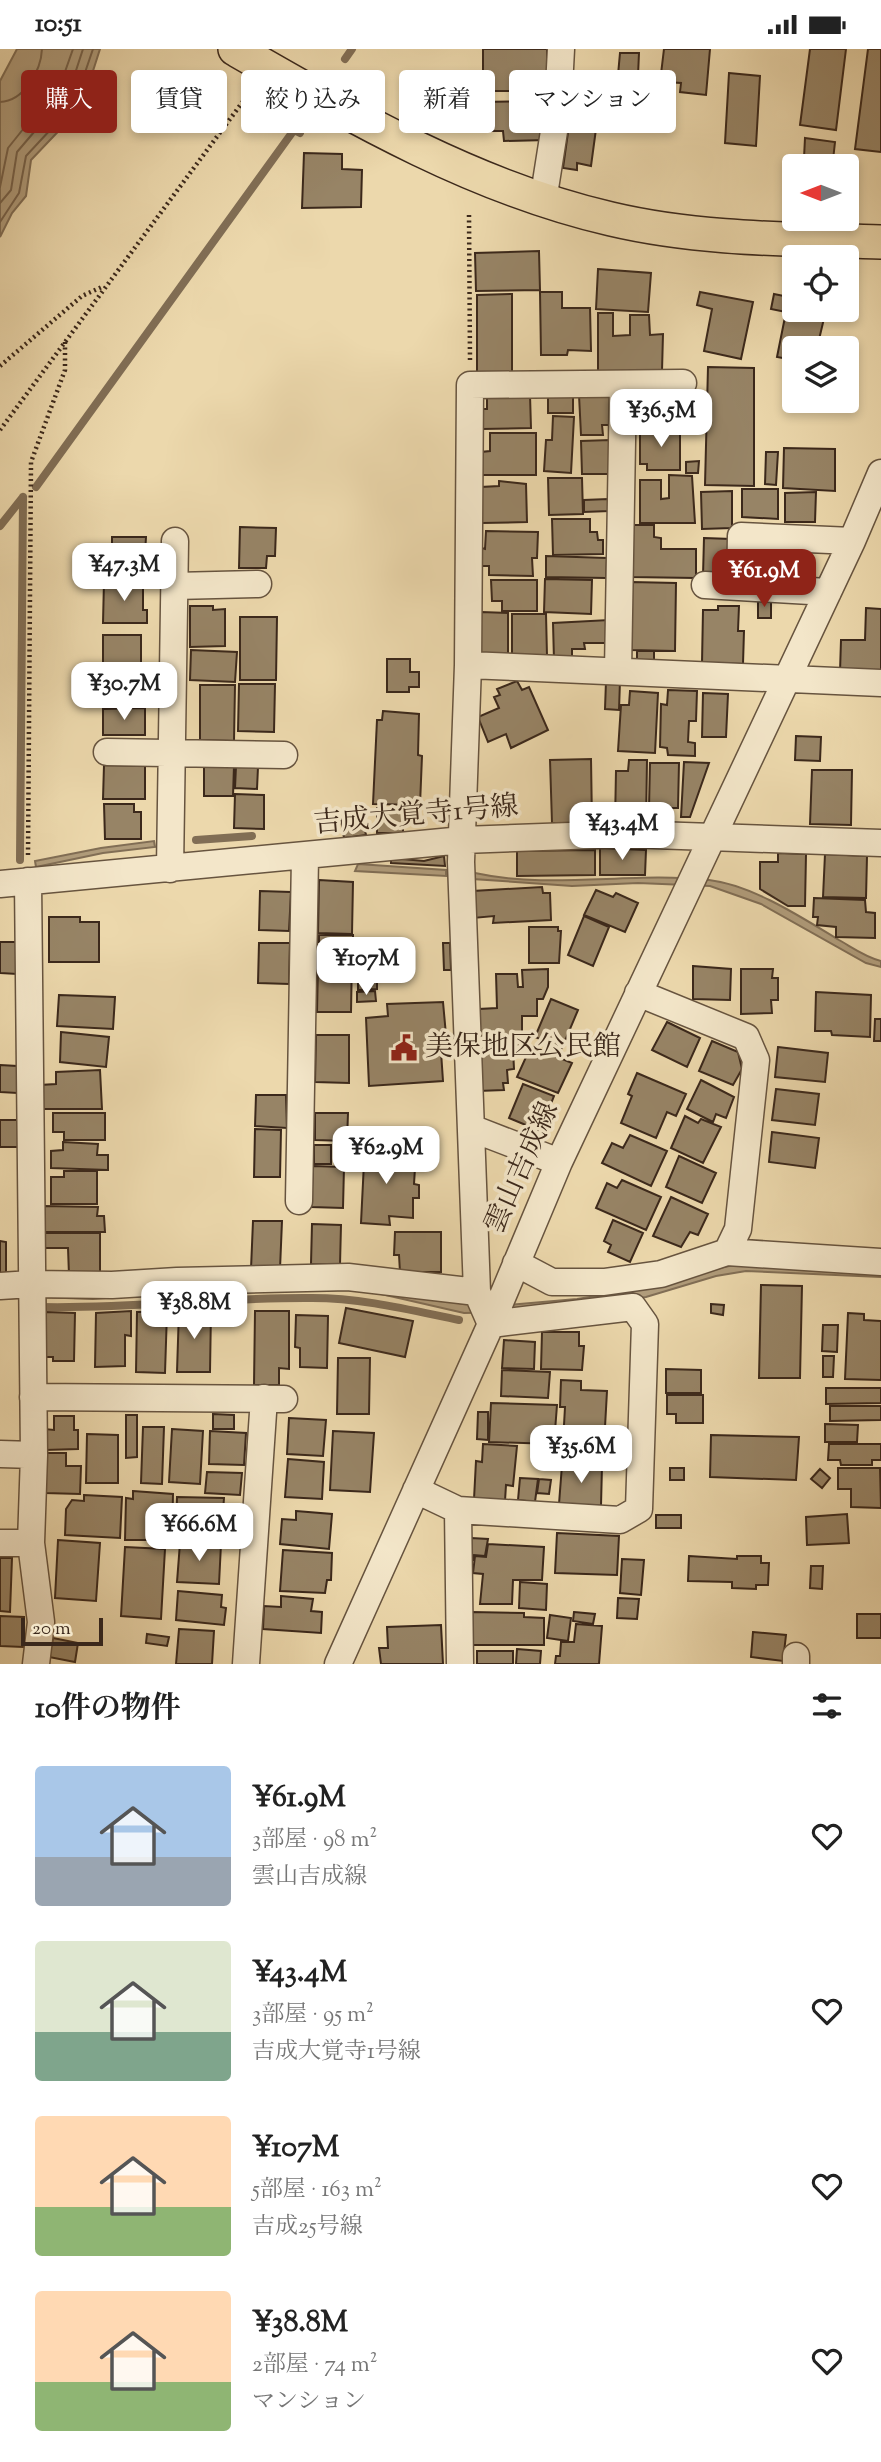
<!DOCTYPE html>
<html lang="ja">
<meta charset="utf-8">
<style>
body{margin:0;font-family:"Sorts Mill Goudy","Noto Serif JP",serif;background:#f6f6f6;color:#222;height:100vh;display:flex;flex-direction:column;font-size:26px;white-space:nowrap}
*{box-sizing:border-box;margin:0}
p{font-size:23px;color:#767676}
.icon{flex:none;width:38px;height:38px;fill:none;stroke:currentColor;stroke-width:2;stroke-linecap:round;stroke-linejoin:round}
.map{position:relative;height:1615px;overflow:hidden}
.drawer{display:flex;flex-direction:column;background:#fff;flex:1}
.drawer>*{flex:none}
.hud{position:absolute;left:21px;top:21px;width:840px;height:63px;display:flex;gap:14px}
.needle{width:46px;rotate:270deg}
.buttons{position:absolute;left:782px;top:105px;display:grid;gap:14px}
.buttons a{display:grid;place-items:center;width:77px;height:77px;border-radius:7px;background:#fff;box-shadow:0 4px 10px #0003;font-size:35px}
.scale{position:absolute;left:21px;bottom:18px;width:82px;box-sizing:border-box;padding-left:7px;border:4px solid #3b281b;border-top:0;font-size:19px;line-height:24px;white-space:nowrap;color:#3b281b;-webkit-text-stroke:5px #f3e6c9;paint-order:stroke}
.price{position:absolute;translate:-50% -60px;padding:0 16px;border-radius:14px;background:#fff;color:#222;font-size:23px;line-height:46px;filter:drop-shadow(0 2px 4px #0008)}
.price::after{content:'';position:absolute;left:50%;top:42px;width:21px;height:16px;margin-left:-10px;background:inherit;clip-path:polygon(0 0,100% 0,50% 100%)}
.price.on{background:#8f2418;color:#fff}
ul{padding:0;list-style:none}
li{display:flex;align-items:center;gap:21px;height:175px;padding:0 35px}
li span{display:grid;place-items:center;flex:none;width:196px;height:140px;border-radius:7px;color:#555}
li>.icon{margin-inline-start:auto}
span .icon{width:84px;height:84px;fill:#fffc;stroke-width:1}
li b{font-size:30px}
h2{display:flex;justify-content:space-between;align-items:center;height:84px;padding:0 35px;font-size:30px}
.pill{padding:0 24px;border-radius:7px;background:#fff;box-shadow:0 4px 10px #0003;font-size:24px;line-height:63px}
.pill.on{background:#8f2418;color:#fff}
.status{display:flex;justify-content:space-between;align-items:center;height:49px;padding:0 35px;background:#fff;direction:ltr}
.status svg{height:19px;fill:currentColor}
.map>svg:first-child{display:block}
.water{fill:#b09c7b;stroke:#816e55;stroke-width:2}
.lines{fill:none;stroke-linecap:round;stroke-linejoin:round}
.shore{stroke:#76624b;stroke-width:2}
.stream{stroke:#816e55;stroke-width:8}
.building{fill:#978466;stroke:#3b281b;stroke-width:2}
.minor-casing{stroke:#67543f;stroke-width:29}
.major-casing{stroke:#3b281b;stroke-width:36}
.path{stroke:#3b281b;stroke-width:4.5;stroke-dasharray:2 3.5;stroke-linecap:butt}
.minor{stroke:#f3e6c9;stroke-width:26}
.major{stroke:#ecd8ac;stroke-width:33}
.labels{text-anchor:middle;dominant-baseline:central;stroke-width:7;stroke-linejoin:round;paint-order:stroke}
.street-label{font-size:28px;fill:#3b281b;stroke:#f3e6c9}
.poi-label{font-size:28px;fill:#3b281b;stroke:#f3e6c9;text-anchor:start}
</style>
<div class="status"><b>10:51</b><svg viewBox="0 0 49 12"><path d="M0 12V9h3v3zM5 12V6h3v6zM10 12V3h3v9zM15 12V0h3v12zM26 1h20v11H26zM47 4h2v5h-2z"/></svg></div>
<div class="map">
<svg width="881" height="1615" viewBox="0 0 881 1615">
<rect width="100%" height="100%" fill="#ecd8ac"/>
<filter id="stains"><feTurbulence type="fractalNoise" baseFrequency=".00286" numOctaves="4"/><feColorMatrix values="0 0 0 0 .2 0 0 0 0 .09 0 0 0 0 .02 0 0 0 .5 -.17"/></filter>
<radialGradient id="worn" r=".72"><stop offset=".6" stop-color="#630" stop-opacity="0"/><stop offset="1" stop-color="#630" stop-opacity=".3"/></radialGradient>
<path class="water" d="M17 0H100L84 50 70 70 31 111 26 147 12 164 0 188V32Z
M154 792 155 798 103 804 36 818 35 812 101 799Z
M358 815 446 821V827L355 822Z
M475 824C552 841 631 822 709 831 752 836 801 868 839 891 853 899 865 908 881 912V918L866 914 761 855 710 837 638 834 572 837 473 830Z
M746 1214 881 1219V1228L746 1222 716 1227 646 1248 556 1261 516 1263 464 1264 368 1242 354 1241 169 1244 93 1250 37 1248 0 1250V1242L120 1241 180 1235 323 1232 370 1234 463 1255 508 1256 577 1250 641 1240 713 1220Z"/>
<g class="lines">
<path class="shore" d="M0 53C24 52 41 22 42 0
M0 138 8 99 32 69 50 53 60 37 73 0
M0 154 11 141 17 103 40 76 58 60 69 43 83 0
M0 173 19 144 26 107 65 65 77 47 93 0"/>
<path class="stream" d="M345 10 352 0
M36 438 294 81 300 84
M0 477 23 448
M196 791 252 787
M20 811 23 448
M41 1258C132 1260 222 1248 312 1249 363 1249 410 1261 459 1271"/>
</g>
<path class="building" d="M483 0H547V42H483Z
M664 0H710L706 46 680 43 681 34 666 33 667 25H661Z
M810 0H846L836 81 800 76Z
M868 0H881V103L855 100Z
M620 4H639L638 27 618 26Z
M729 24 760 27 756 97 725 94Z
M577 31 634 35 632 67 583 66V55H575Z
M544 52 546 91 504 92 503 82H485L482 53Z
M569 76 596 80 591 117 577 114V121L563 119Z
M805 89 835 93 833 111 804 109Z
M304 104 342 105V120L362 121 361 158 302 159Z
M539 202 540 241 476 242 475 204Z
M598 220 651 224 648 263 596 260Z
M540 243H562V259H590L591 302 568 301 567 306H541Z
M700 243 753 253 741 310 704 302 712 260 697 256Z
M512 245V324L477 323V246Z
M774 245 794 249V261H826L817 299H794V311L777 308 786 263 771 260Z
M598 264H613V287L630 286V266H649L650 286 663 285 662 322H598Z
M708 318 754 319V437L705 436Z
M573 344V364H548V345Z
M610 345V376H602L603 386H581L579 346Z
M636 345H681L680 377H632L633 349H637Z
M494 346H530L531 379 482 380 481 360H487V349H494Z
M553 367 574 368 571 424 544 422 546 391H552Z
M680 379V421H647V415H640V380Z
M490 384H536V426H480L481 403 490 402Z
M610 391V425H582L581 392Z
M784 399 835 400V442L783 439Z
M766 403H778L776 436 765 435Z
M699 412 698 424H686V413Z
M669 426 692 427 695 474H640V431H661V450L669 449Z
M548 429H582L583 465 549 466Z
M499 432 526 435 527 473 482 474 481 438 499 437Z
M742 440H778V470L742 468Z
M732 442V479L702 480 701 443Z
M816 443 815 473H785V444Z
M608 450 609 462 584 463V451Z
M552 470H590V483H597L598 491H603V505L553 506Z
M630 476H654V488L661 489V500H696V529L630 528Z
M240 478 276 479 275 507H267L266 519H239Z
M486 482 538 483 537 509H532L533 527 489 526V517H481L482 499 485 500Z
M112 488H146L145 505 151 506V520H146V527H112Z
M704 489 731 490 729 529 703 527Z
M779 497 799 498V531L778 529Z
M546 507 607 509 606 529 546 528Z
M545 530 592 531 591 565 544 563Z
M491 531H537V562H502V552H492Z
M104 532 143 533V561H147V574H103Z
M631 533 676 534 675 602 630 601Z
M758 551H771V569H758Z
M190 557H213V561L225 560V597L190 598Z
M718 557H739L738 582H744L743 615 702 614 703 561H718Z
M866 559 881 560V625L840 623 841 591H865Z
M481 563 508 564V605H481Z
M512 565H546L547 607 512 608Z
M240 568H277L276 631H240Z
M609 571 610 594H584L585 600H572V609L554 611 553 574Z
M103 586H141V619H103Z
M191 601 237 603 235 633 190 631Z
M637 602H654V614L637 613Z
M387 610H410V623H419V638H409V643H387Z
M103 624 155 625 154 635H147V642H143V656L103 657Z
M517 632 522 641 529 638 548 681 511 699 506 685 488 693 478 668 499 659 494 648 500 646 497 640Z
M606 632H620L619 661 605 660Z
M239 635H275L274 683 238 682Z
M200 636H235L234 692 200 691Z
M668 641 697 642 696 672H689L688 693 695 694V707L668 706 667 699 660 698 661 655 667 656Z
M630 642 658 644 655 704 618 702 621 656H629Z
M703 644 728 645 726 688H702Z
M145 659V686H103V660Z
M383 662 419 665 418 706 422 707 420 756 373 755 377 671H382Z
M796 687 821 688 820 712 795 711Z
M591 710 592 774H552L550 711Z
M629 711H647L646 775 615 774 616 722H628Z
M684 713 709 714 690 768H681Z
M650 714H679L678 759H649Z
M104 716 145 717V750H103Z
M204 717H234L233 747H204Z
M236 717 258 718 257 740 235 739Z
M812 721H852L851 776 810 775Z
M235 745 264 746V780L234 779Z
M104 755H134V763H141V790H105Z
M377 759H403V784H377Z
M362 766 366 786 344 789 341 770Z
M600 799 646 801 645 826H600Z
M595 801V826L517 827V802Z
M778 804 806 805 805 857H788L760 840V813H778Z
M825 805 867 807 866 849 823 848Z
M444 807 445 817 391 814V809L424 812Z
M319 831 353 833 352 885 318 884Z
M542 838 543 844H550L551 871 493 874 494 867 473 869V842Z
M596 841 613 848 616 844 638 854 625 883 584 866Z
M260 842 291 843 289 882 259 881Z
M814 849 865 851 866 863 875 864V889L836 888V878L817 876 818 868H813Z
M584 867 609 878 593 917 568 906Z
M49 868H80V873H99V913H49Z
M529 878H558V882H561L559 914H529Z
M319 886H353V893H319Z
M0 893H18L17 925 0 924Z
M259 894H290L289 935 258 934Z
M443 894H450L451 921H444Z
M352 907 351 963H317L318 917H333L334 908Z
M693 917 731 920 730 951 693 950Z
M548 920V938L543 950H537V967H522V998L480 999 479 960 497 959 496 925H517L518 938H523L522 921Z
M741 920H773L772 929H778V951H771L772 964 741 965Z
M377 926V940L358 941V927Z
M375 942 376 952 357 953V943Z
M816 943 871 946 870 988 832 986 831 982H815Z
M59 946 115 948 113 980 57 977Z
M551 950 578 961 562 999 535 988Z
M443 953 446 986 440 988 443 1032 369 1037 366 969 388 967 387 955Z
M875 970H881V992H874Z
M667 973 700 989 687 1018 652 1001Z
M61 983 109 988 106 1018 60 1013Z
M316 986H349V1034L315 1033Z
M712 992 738 1003 742 1020 733 1036 699 1022Z
M531 997 572 1014 558 1044 517 1028Z
M778 998 828 1004 825 1033 775 1028Z
M513 1000 514 1020 507 1021 508 1034H503L504 1041 478 1042 477 1002Z
M0 1016 17 1017V1044L0 1043Z
M100 1021 102 1060H40V1036L56 1035V1023Z
M637 1024 686 1045 676 1067 667 1063 656 1089 621 1074 632 1047 628 1045Z
M701 1031 734 1048 726 1069 716 1065 713 1073 687 1060Z
M523 1035 554 1047 540 1082 509 1069Z
M776 1040 819 1045 815 1076 772 1071Z
M256 1046H286L287 1079 255 1077Z
M53 1064H105V1091H64V1083H53Z
M315 1064H348L347 1092 315 1091Z
M685 1067 698 1074 701 1070 721 1078 703 1114 671 1099Z
M0 1071H18V1098H0Z
M255 1080 281 1081 280 1128H254Z
M772 1083 819 1089 815 1119 769 1113Z
M630 1086 667 1102 651 1137 602 1114 612 1094 623 1099Z
M63 1093 98 1095 97 1106H108V1121L51 1119V1102L63 1101Z
M365 1093 396 1094 395 1118 415 1119 414 1135 419 1136V1149H413V1169L389 1167 390 1176 361 1174Z
M314 1096H331V1115H314Z
M679 1107 716 1124 702 1154 666 1138Z
M313 1117 344 1118 343 1159 311 1158Z
M64 1122H97V1155H51V1128H64Z
M622 1131 661 1148 646 1181 596 1159 607 1134 617 1139Z
M671 1148 708 1165 698 1186 690 1183 681 1198 653 1187Z
M43 1157 98 1158 97 1167H104L105 1183H42Z
M613 1171 643 1184 630 1213 608 1203 611 1196 604 1192Z
M253 1172H282L280 1220H251Z
M312 1175 341 1176 340 1216 311 1215Z
M395 1183H441V1223H400L399 1206H394Z
M44 1184H100V1225L69 1226 68 1199H44Z
M0 1192 6 1193V1233H0Z
M761 1236 802 1237 800 1329H759Z
M711 1255 724 1256 723 1266 711 1264Z
M346 1259 413 1272 405 1308 339 1294Z
M179 1261 211 1262 210 1323H177Z
M131 1262V1287L125 1286V1317L95 1318 96 1264Z
M255 1262H289V1320L279 1319V1336H254Z
M45 1263 75 1264 74 1312H53V1308H44Z
M137 1263H167L165 1324 136 1323Z
M848 1264 864 1265V1271L881 1272V1331L845 1330Z
M296 1266 328 1267 327 1319 300 1318V1299L295 1298Z
M823 1276H838L837 1303 822 1302Z
M542 1283H579V1297H584L582 1321 541 1320Z
M504 1291 535 1293 534 1320 502 1319Z
M823 1307H834L833 1328H823Z
M338 1309H370L369 1365H337Z
M666 1320 701 1321V1344H666Z
M502 1321 550 1323 548 1349 501 1347Z
M561 1331 581 1332V1341L607 1342 604 1396H592L591 1414 562 1412 565 1358H560Z
M826 1339H881V1354L826 1355Z
M667 1346H703V1374H676V1365H667Z
M491 1354 557 1356 554 1395 489 1393Z
M830 1357H881V1371L830 1372Z
M478 1363H488V1391L477 1390Z
M213 1365 234 1366V1380H213Z
M126 1366H137V1408L126 1409Z
M54 1367H74V1381H78V1400L45 1401V1380L54 1381Z
M289 1369 326 1371 323 1407 287 1405Z
M825 1375 858 1376 857 1393H825Z
M143 1378H164L162 1435 141 1434Z
M172 1380 203 1382 200 1435 169 1433Z
M210 1382 246 1384 244 1416 209 1415Z
M333 1382 374 1384 370 1443 330 1441Z
M87 1385 118 1386V1434H86Z
M711 1386 799 1388 796 1431 710 1428Z
M483 1395 517 1397 513 1437 506 1436 505 1452 474 1450 476 1412 482 1413Z
M829 1395H881V1411H872V1416H841L840 1411H828Z
M46 1404H66V1417H81L80 1445 45 1444Z
M288 1410 324 1413 322 1450 285 1448Z
M562 1416 602 1417 601 1457 559 1455Z
M670 1419H684V1431H670Z
M838 1419H880L881 1459 851 1458V1440H838Z
M820 1420 830 1429 822 1439 811 1430Z
M207 1423 242 1424 240 1446 205 1444Z
M520 1429 538 1430 535 1453 518 1451Z
M539 1430 551 1431 549 1445 537 1444Z
M133 1442 173 1445 172 1491H125L126 1449 133 1450Z
M84 1446 122 1448 120 1489 65 1486 66 1460 72 1451 84 1452Z
M177 1448 224 1449 221 1489 176 1488Z
M296 1462 332 1465 329 1500 280 1495 282 1470 296 1471Z
M847 1465 849 1494 807 1496 806 1468Z
M656 1466H681V1479H656Z
M557 1484 619 1487 617 1526 555 1524Z
M471 1489 488 1490 485 1507 474 1506 473 1511H469Z
M58 1491 100 1494 96 1552 55 1549Z
M180 1494 221 1495 219 1535 177 1533Z
M488 1495 544 1498 542 1531H513L512 1555H480L483 1525 473 1524 475 1507 486 1508Z
M125 1498 165 1500 161 1570 121 1567Z
M283 1501 332 1504 331 1531H327L325 1544 280 1542Z
M689 1507 737 1510V1507H761V1514H769L768 1536H756V1540L732 1539V1533L688 1532Z
M0 1509H12L10 1563 0 1562Z
M622 1510 644 1511 641 1546 620 1544Z
M811 1517H823L822 1540 810 1539Z
M520 1533 547 1535 546 1561 519 1559Z
M178 1542 222 1546 221 1558 226 1559 224 1576 176 1571Z
M281 1547 313 1550 311 1562 322 1563 321 1584 263 1580 264 1557 281 1558Z
M618 1549 639 1550 637 1570 617 1569Z
M471 1563 524 1564V1568L544 1569V1596H472Z
M574 1563 595 1565 593 1575 573 1572Z
M857 1565H881V1589H857Z
M550 1566 571 1569 568 1592 547 1589Z
M0 1567 24 1568 23 1598 0 1597Z
M576 1575 602 1577 599 1615H555L556 1607H560L561 1593H574Z
M441 1576 443 1615H381L379 1599H388L387 1578Z
M179 1580 214 1582 212 1615H176Z
M753 1583 786 1586 783 1612 751 1608Z
M147 1585 169 1588 167 1597 146 1594Z
M53 1589 78 1594 75 1613 49 1608Z
M517 1600 541 1602 540 1615H516Z
M477 1602H513V1615H477Z"/>
<g class="lines">
<g class="minor-casing">
<path id="minor" d="M543 152 558 57 561 0
M705 536 828 543
M175 537 258 535
M740 538 741 487 852 492
M468 616 881 634
M618 622 623 335
M107 703 284 706
M170 820 175 492
M28 832 34 1406 31 1494 41 1573 36 1615
M0 835 463 791 626 785 881 794
M638 944 746 988 756 1011 738 1180 727 1203
M471 1079 559 1113
M299 1152 305 808
M516 1214 552 1233H604L661 1225 727 1203 881 1213
M0 1237 31 1235 112 1236 177 1232 348 1228 477 1243
M491 1275 477 1243 461 813 468 616 470 336 683 334
M33 1348 284 1350
M0 1405 34 1406
M416 1441 458 1461 460 1615
M458 1461 620 1471 639 1460 645 1275 633 1258 491 1275
M0 1494H31
M246 1615 264 1349
M338 1615 491 1275 559 1113 852 492 881 424
M796 1615V1607"/>
</g>
<g class="major-casing">
<path id="major" d="M235 0C355 69 476 139 611 170 700 191 791 190 881 193"/>
</g>
<path class="path" d="M469 166 470 311
M0 317 82 247 104 237
M0 381 250 43
M28 806 31 413 65 321V292"/>
<use href="#minor" class="minor"/>
<use href="#major" class="major"/>
</g>
<defs>
<g id="civic-bare" transform="scale(2.1)"><path d="M-.6-6.5H3V-4.5H.6V-3L4-1V1h2V6H-6V1h2V-1L-.6-3ZM-1.2 2.5V6h2.4V2.5Z" fill="#8f2418" stroke="#f3e6c9" stroke-width="2.5" paint-order="stroke"/></g>
</defs>
<g fill-rule="evenodd">
<use href="#civic-bare" x="404" y="999"/>
</g>
<g class="labels">
<g class="street-label">
<text transform="translate(416 767) rotate(-5)">吉成大覚寺1号線</text>
<text transform="translate(523 1119) rotate(-66)">雲山吉成線</text>
</g>
<g class="poi-label">
<text x="425" y="999">美保地区公民館</text>
</g>
</g>
<rect width="100%" height="100%" filter="url(#stains)"/>
<rect width="100%" height="100%" fill="url(#worn)"/>
</svg>
<div class="buttons">
<a><svg class="needle" viewBox="-14 -14 28 28"><path d="M0-13l5 13h-10z" fill="#e53935"/><path d="M0 13l5-13h-10z" fill="#767676"/></svg></a>
<a><svg class="icon" aria-label="locate" viewBox="0 0 24 24"><circle cx="12" cy="12" r="6"/><path d="M12 2v4M12 18v4M2 12h4M18 12h4"/></svg></a>
<a><svg class="icon" aria-label="layers" viewBox="0 0 24 24"><path d="M12 4l9 5-9 5-9-5zM3 14l9 5 9-5"/></svg></a>
</div>
<div class="scale">20 m</div>
<b class="price" style="left:661px;top:400px">¥36.5M</b>
<b class="price" style="left:124px;top:554px">¥47.3M</b>
<b class="price on" style="left:764px;top:560px">¥61.9M</b>
<b class="price" style="left:124px;top:673px">¥30.7M</b>
<b class="price" style="left:622px;top:813px">¥43.4M</b>
<b class="price" style="left:366px;top:948px">¥107M</b>
<b class="price" style="left:386px;top:1137px">¥62.9M</b>
<b class="price" style="left:194px;top:1292px">¥38.8M</b>
<b class="price" style="left:581px;top:1436px">¥35.6M</b>
<b class="price" style="left:199px;top:1514px">¥66.6M</b>
<div class="hud">
<a class="pill on">購入</a>
<a class="pill">賃貸</a>
<a class="pill">絞り込み</a>
<a class="pill">新着</a>
<a class="pill">マンション</a>
</div>
</div>
<section class="drawer">
<h2>10件の物件<svg class="icon" aria-label="filters" viewBox="0 0 24 24"><path d="M4 7h16M4 17h16"/><circle cx="9" cy="7" r="2"/><circle cx="15" cy="17" r="2"/></svg></h2>
<ul>
<li><span style="background:linear-gradient(#a9c7e8 65%,#9aa5b1 0)"><svg class="icon" aria-label="home" viewBox="0 0 24 24"><path d="M3 11l9-7 9 7M6 9v11h12V9"/></svg></span><div><b>¥61.9M</b><p>3部屋 · 98 m²</p><p>雲山吉成線</p></div><svg class="icon" aria-label="heart" viewBox="0 0 24 24"><path d="M12 20l-8-8c-3-5 5-10 8-4 3-6 11-1 8 4z"/></svg></li>
<li><span style="background:linear-gradient(#dfe7d0 65%,#7fa58c 0)"><svg class="icon" aria-label="home" viewBox="0 0 24 24"><path d="M3 11l9-7 9 7M6 9v11h12V9"/></svg></span><div><b>¥43.4M</b><p>3部屋 · 95 m²</p><p>吉成大覚寺1号線</p></div><svg class="icon" aria-label="heart" viewBox="0 0 24 24"><path d="M12 20l-8-8c-3-5 5-10 8-4 3-6 11-1 8 4z"/></svg></li>
<li><span style="background:linear-gradient(#ffd9b3 65%,#8fb573 0)"><svg class="icon" aria-label="home" viewBox="0 0 24 24"><path d="M3 11l9-7 9 7M6 9v11h12V9"/></svg></span><div><b>¥107M</b><p>5部屋 · 163 m²</p><p>吉成25号線</p></div><svg class="icon" aria-label="heart" viewBox="0 0 24 24"><path d="M12 20l-8-8c-3-5 5-10 8-4 3-6 11-1 8 4z"/></svg></li>
<li><span style="background:linear-gradient(#ffd9b3 65%,#8fb573 0)"><svg class="icon" aria-label="home" viewBox="0 0 24 24"><path d="M3 11l9-7 9 7M6 9v11h12V9"/></svg></span><div><b>¥38.8M</b><p>2部屋 · 74 m²</p><p>マンション</p></div><svg class="icon" aria-label="heart" viewBox="0 0 24 24"><path d="M12 20l-8-8c-3-5 5-10 8-4 3-6 11-1 8 4z"/></svg></li>
</ul>
</section>
